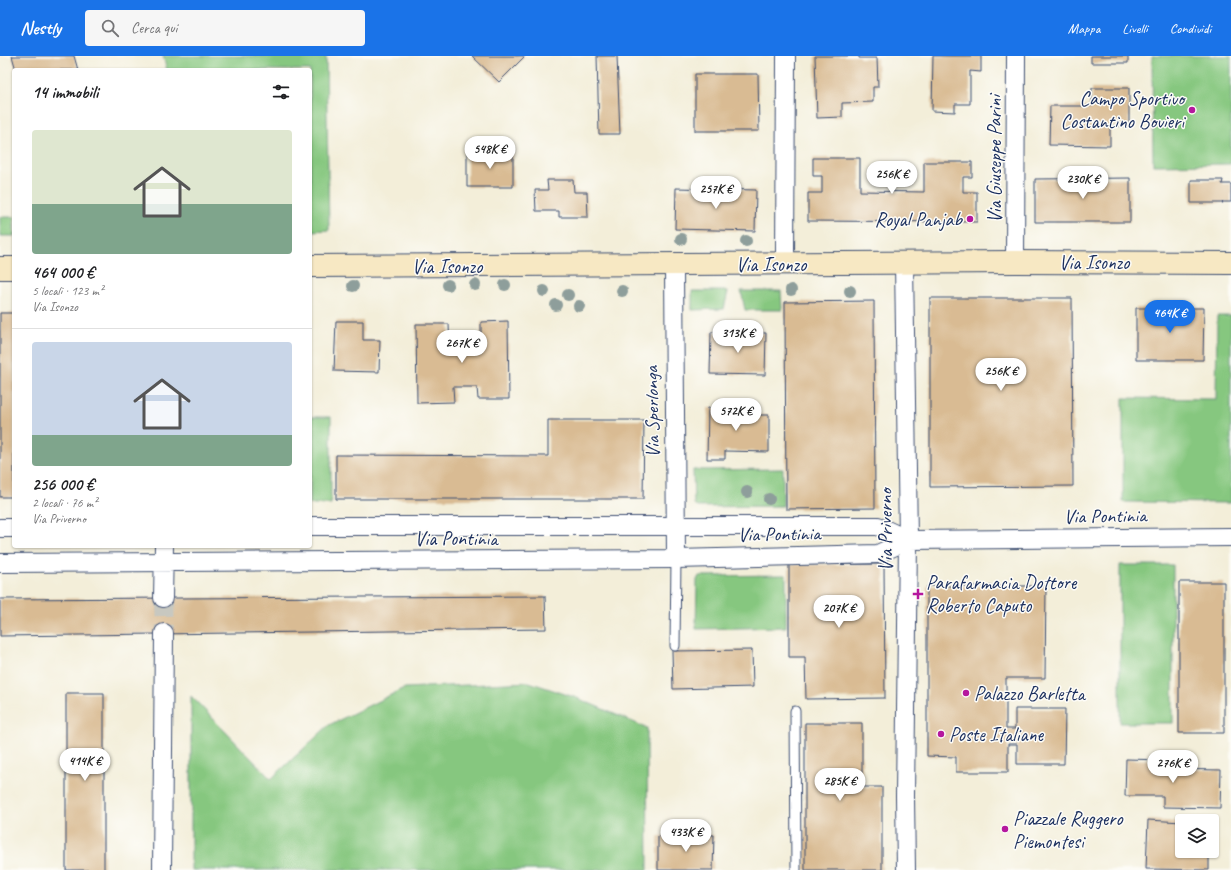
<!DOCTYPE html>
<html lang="it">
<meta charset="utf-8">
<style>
body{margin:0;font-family:Caveat,sans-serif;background:#f6f6f6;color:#202124;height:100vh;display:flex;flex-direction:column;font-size:15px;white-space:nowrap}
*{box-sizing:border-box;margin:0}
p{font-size:13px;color:#757577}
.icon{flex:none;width:22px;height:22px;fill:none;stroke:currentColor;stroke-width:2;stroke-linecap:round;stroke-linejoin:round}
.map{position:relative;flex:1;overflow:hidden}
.panel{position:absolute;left:12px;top:12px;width:300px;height:480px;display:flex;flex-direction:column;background:#fff;border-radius:4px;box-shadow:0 1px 3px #0004}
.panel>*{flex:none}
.fabs{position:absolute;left:1175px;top:758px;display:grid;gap:8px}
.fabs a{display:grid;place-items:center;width:44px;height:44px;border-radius:4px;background:#fff;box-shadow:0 1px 3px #0004;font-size:20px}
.price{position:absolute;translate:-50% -34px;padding:0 9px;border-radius:14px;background:#fff;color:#222;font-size:13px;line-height:26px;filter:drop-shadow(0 1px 2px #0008)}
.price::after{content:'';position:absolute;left:50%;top:24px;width:12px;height:9px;margin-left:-6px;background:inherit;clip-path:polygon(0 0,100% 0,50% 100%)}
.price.on{background:#1a73e8;color:#fff}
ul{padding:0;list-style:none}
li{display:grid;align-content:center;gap:8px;height:212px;padding:0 20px}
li+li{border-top:1px solid #e0e0e0}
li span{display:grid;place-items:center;height:124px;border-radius:4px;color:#555}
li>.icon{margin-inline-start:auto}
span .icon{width:72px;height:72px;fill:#fffc;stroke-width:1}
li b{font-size:17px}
h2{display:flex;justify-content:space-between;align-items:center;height:48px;padding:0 20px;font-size:17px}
header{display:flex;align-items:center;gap:24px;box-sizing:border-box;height:56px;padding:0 20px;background:#1a73e8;color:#fff}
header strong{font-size:19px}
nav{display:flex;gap:22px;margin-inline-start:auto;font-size:14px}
.search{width:280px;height:36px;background:#f6f6f6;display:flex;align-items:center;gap:10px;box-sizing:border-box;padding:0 14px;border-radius:4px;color:#757577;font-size:15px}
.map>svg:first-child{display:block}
.green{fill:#86c77f;stroke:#507b6e}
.building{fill:#d9bb93}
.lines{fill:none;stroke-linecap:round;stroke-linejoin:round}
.minor-tunnel{stroke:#c8c8c0;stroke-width:18;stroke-dasharray:18 9;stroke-linecap:butt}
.service-casing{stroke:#3b4c70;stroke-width:11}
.minor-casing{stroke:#3b4c70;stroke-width:20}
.secondary-casing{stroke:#3b4c70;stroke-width:24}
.service{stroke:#fff;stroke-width:9}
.minor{stroke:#fff;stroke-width:18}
.secondary{stroke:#f7e8c3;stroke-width:22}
.tree{fill:#8e9e9b}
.poi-dot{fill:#b5179e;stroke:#fdfcf7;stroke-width:1.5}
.labels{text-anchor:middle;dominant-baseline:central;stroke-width:3;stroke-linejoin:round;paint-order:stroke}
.poi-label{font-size:20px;fill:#1b2f5e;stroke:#fdfcf7;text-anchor:start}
.street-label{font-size:20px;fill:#1b2f5e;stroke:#fdfcf7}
</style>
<header>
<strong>Nestly</strong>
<div class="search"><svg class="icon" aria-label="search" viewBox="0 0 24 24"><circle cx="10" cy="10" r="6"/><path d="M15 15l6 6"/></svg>Cerca qui</div>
<nav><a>Mappa</a><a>Livelli</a><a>Condividi</a></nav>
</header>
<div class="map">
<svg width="1231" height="814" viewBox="0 0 1231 814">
<rect width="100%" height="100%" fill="#fdfcf7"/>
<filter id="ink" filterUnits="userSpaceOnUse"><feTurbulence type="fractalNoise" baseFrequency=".025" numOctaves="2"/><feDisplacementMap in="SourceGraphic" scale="8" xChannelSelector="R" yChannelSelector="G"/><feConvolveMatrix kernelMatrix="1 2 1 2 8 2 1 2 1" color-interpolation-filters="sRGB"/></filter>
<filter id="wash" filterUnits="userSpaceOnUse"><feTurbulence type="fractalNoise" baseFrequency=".012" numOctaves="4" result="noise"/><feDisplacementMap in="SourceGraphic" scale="16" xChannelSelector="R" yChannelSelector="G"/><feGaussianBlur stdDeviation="0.9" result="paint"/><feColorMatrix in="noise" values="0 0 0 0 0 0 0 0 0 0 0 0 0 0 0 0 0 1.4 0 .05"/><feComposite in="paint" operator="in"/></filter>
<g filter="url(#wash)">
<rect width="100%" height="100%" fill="#f3eed9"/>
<path class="green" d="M163 0H326L329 174 310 175V14H167Z
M1152 0H1231V108L1153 109Z
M0 161H14V180H0Z
M692 235H728L724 253 692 254Z
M741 235H781L782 254H745Z
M1217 260H1231V447L1123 446V342L1216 343Z
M310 361H331V448H310Z
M783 413V450L697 451 694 448 693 414Z
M1120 509H1173V667H1120Z
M786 519V571L696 573 697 524 699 520Z
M529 626 577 642 647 672 648 814H191V640L271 723 329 669 405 632Z"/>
<g id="blocks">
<path class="building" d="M12 0H74L78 14H16Z
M472 0H525L499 26Z
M597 0H617L620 78H599Z
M815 0H859V2H877L878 31H873V46L842 47V61L817 62Z
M933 0H981V16L970 15V48H955V56L932 55Z
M1091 0H1128V7H1091Z
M695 18H758L759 75H695Z
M1092 32H1129V70H1110V90L1049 89 1050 50H1092Z
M467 96H513V131H467Z
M813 102H860V135L924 136V106H972V121H963V136H977V166L808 165V137H822V120H813Z
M1130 122V166H1035V123Z
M547 124H573L574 136H587L588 161H559V155H536L535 134H548Z
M1191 124H1223L1222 128H1231V146H1222L1223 147H1191Z
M676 132 756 134 755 175 675 173Z
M930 242H1072L1073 430 930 431Z
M874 245 875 452 786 453 785 246Z
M1136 252H1204L1203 304H1136Z
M0 257H14V441H0Z
M336 265H363V284H380L379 316 334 315Z
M508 265 509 343H478L477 331H453L454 346 417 347 416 268H449L450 296H481V266Z
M711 276 766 277 765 319 710 318Z
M708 352 750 353V359H769V396L725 395V403H707Z
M548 364H644L643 443H336V399L548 400Z
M884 508 885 642 806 643 805 601H789V509Z
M1179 526H1224V677H1179Z
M927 530H1046L1045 622H1006V673H1015V653H1065L1064 708H1017V688H1008V716H956V701L927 700Z
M545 540 546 573 0 580V543Z
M752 594 753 631 673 633 672 595Z
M66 637H104V814H66Z
M805 667H862V731H882V814H805Z
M1126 703 1164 704V713L1221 714 1220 752 1163 751V740H1125Z
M1148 764 1182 766V795H1209V814L1146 813Z
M714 779 713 814H658V780Z"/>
</g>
</g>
<g filter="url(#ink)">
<use href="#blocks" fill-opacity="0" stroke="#3b4c70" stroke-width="1"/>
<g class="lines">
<path class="minor-tunnel" d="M163 542 164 577"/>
<g class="service-casing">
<path id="service" d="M675 590 676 503
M795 655 796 814"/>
</g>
<g class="minor-casing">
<path id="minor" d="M1015 206 1016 0
M904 207 908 484 905 740 906 814
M785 208 786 0
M674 209 676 503
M310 470H878L908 484 1231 481
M0 472H14
M0 507 676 503 878 498 908 484
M163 542 164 490
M162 814 164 577"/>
</g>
<g class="secondary-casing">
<path id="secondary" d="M310 210 1015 206 1231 207
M0 212H14"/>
</g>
<use href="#service" class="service"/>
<use href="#minor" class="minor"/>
<use href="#secondary" class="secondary"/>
</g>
<g class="tree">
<circle cx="681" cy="183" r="6"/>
<circle cx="746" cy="185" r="6"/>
<circle cx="448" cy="229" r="6"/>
<circle cx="475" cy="229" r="6"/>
<circle cx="505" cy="229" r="6"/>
<circle cx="353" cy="230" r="6"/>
<circle cx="791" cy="234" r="6"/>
<circle cx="544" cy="235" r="6"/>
<circle cx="622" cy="235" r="6"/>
<circle cx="850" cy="235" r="6"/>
<circle cx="568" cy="239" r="6"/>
<circle cx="556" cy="249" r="6"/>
<circle cx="579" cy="250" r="6"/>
<circle cx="747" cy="436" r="6"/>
<circle cx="769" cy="443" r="6"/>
</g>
</g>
<g class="poi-dot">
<circle cx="1192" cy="54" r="4"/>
<circle cx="970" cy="163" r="4"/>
<path d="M916 532h4v4h4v4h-4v4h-4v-4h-4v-4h4z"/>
<circle cx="966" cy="637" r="4"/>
<circle cx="941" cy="678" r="4"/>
<circle cx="1005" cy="773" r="4"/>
</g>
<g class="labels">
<g class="poi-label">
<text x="1184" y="42" text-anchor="end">Campo Sportivo<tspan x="1184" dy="23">Costantino Bovieri</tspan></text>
<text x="962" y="163" text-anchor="end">Royal Panjab</text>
<text x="926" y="526">Parafarmacia Dottore<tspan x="926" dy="23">Roberto Caputo</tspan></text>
<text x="974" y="637">Palazzo Barletta</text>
<text x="949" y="678">Poste Italiane</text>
<text x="1013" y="762">Piazzale Ruggero<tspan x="1013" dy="23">Piemontesi</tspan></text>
</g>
<g class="street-label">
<text transform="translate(994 103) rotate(-90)">Via Giuseppe Parini</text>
<text x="1094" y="206">Via Isonzo</text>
<text x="771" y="208">Via Isonzo</text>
<text x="447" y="210">Via Isonzo</text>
<text transform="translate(652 356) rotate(-91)">Via Sperlonga</text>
<text transform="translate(1105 460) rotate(-1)">Via Pontinia</text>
<text transform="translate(885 474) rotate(-90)">Via Priverno</text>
<text transform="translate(779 478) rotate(-1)">Via Pontinia</text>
<text x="456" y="482">Via Pontinia</text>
</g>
</g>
</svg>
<div class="fabs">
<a><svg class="icon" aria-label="layers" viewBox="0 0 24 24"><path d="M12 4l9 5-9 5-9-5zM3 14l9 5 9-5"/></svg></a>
</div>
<b class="price" style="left:490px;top:114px">548K €</b>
<b class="price" style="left:892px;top:139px">256K €</b>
<b class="price" style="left:1083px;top:144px">230K €</b>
<b class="price" style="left:716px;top:154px">257K €</b>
<b class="price on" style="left:1170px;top:278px">464K €</b>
<b class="price" style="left:738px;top:298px">313K €</b>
<b class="price" style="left:462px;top:308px">267K €</b>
<b class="price" style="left:1001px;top:336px">256K €</b>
<b class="price" style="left:736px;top:376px">572K €</b>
<b class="price" style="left:839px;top:573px">207K €</b>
<b class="price" style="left:85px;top:726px">414K €</b>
<b class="price" style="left:1173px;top:728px">276K €</b>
<b class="price" style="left:840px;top:746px">285K €</b>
<b class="price" style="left:686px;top:797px">433K €</b>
<section class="panel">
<h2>14 immobili<svg class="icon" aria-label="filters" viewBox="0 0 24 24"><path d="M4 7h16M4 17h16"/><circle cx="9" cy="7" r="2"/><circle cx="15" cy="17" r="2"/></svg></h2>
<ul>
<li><span style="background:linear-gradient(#dfe7d0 60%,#7fa58c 0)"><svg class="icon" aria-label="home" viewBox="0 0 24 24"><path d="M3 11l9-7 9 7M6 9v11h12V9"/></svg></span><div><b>464 000 €</b><p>5 locali · 123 m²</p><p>Via Isonzo</p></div></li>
<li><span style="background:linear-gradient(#c9d6e8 75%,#7fa58c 0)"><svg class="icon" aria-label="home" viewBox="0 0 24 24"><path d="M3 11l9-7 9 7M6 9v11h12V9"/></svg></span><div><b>256 000 €</b><p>2 locali · 76 m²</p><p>Via Priverno</p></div></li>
</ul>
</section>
</div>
